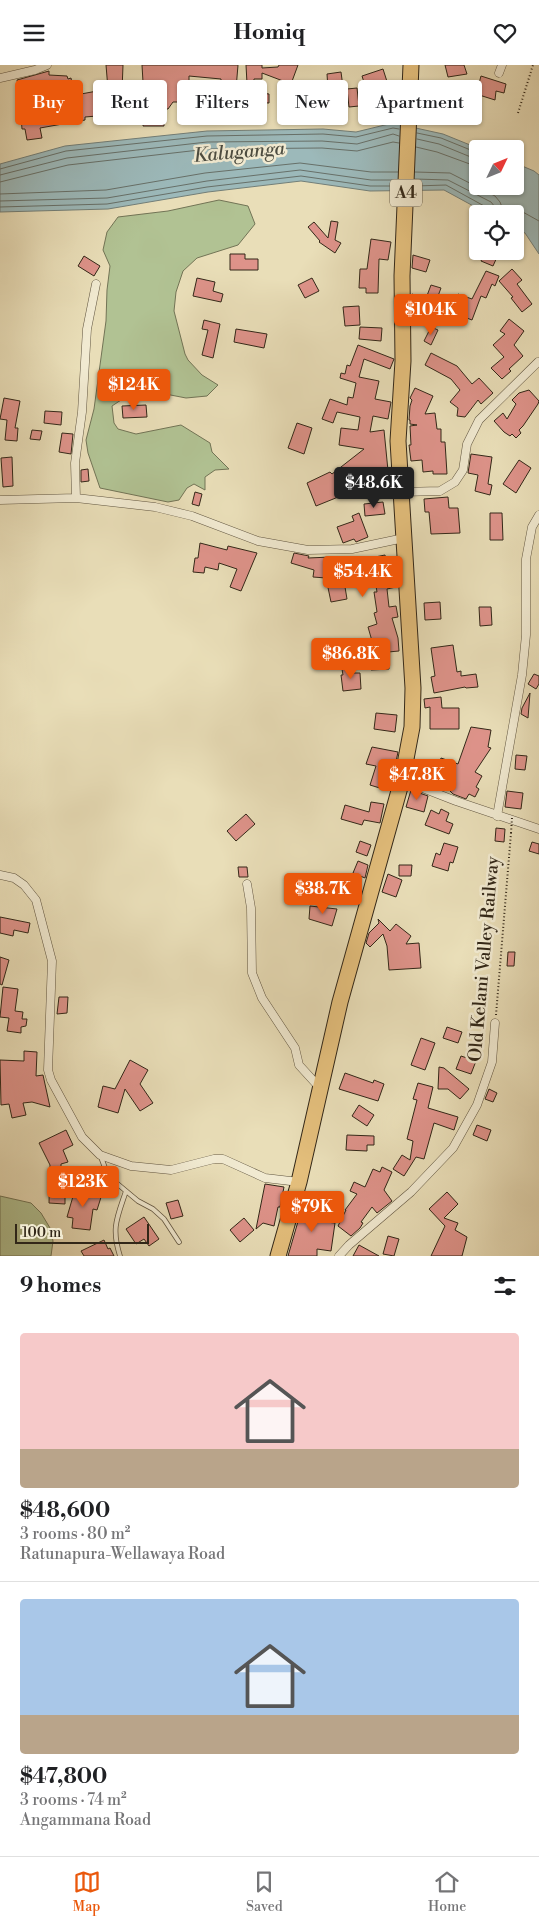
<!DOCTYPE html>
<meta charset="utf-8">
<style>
body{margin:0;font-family:"Libre Bodoni",serif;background:#f6f6f6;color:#202124;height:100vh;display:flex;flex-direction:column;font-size:19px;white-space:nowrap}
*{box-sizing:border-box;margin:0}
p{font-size:16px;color:#757577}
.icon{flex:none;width:28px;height:28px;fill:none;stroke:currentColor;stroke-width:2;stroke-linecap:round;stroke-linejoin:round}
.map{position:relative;height:1191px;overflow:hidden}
.sheet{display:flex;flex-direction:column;background:#fff;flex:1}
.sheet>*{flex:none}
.banner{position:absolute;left:15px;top:15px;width:510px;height:45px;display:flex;gap:10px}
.needle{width:32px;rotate:47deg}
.fabs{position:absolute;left:469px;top:75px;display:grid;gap:10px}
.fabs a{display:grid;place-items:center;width:55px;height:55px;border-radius:5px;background:#fff;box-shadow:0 1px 4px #0004;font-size:25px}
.scale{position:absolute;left:15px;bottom:12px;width:134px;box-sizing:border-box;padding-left:5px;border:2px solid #322718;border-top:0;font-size:14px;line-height:18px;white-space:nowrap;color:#322718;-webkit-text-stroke:4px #f1ead1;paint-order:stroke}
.price{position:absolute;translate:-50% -42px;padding:0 11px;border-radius:5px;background:#ea580c;color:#fff;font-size:16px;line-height:32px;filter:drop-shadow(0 1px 2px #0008)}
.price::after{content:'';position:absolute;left:50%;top:30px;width:15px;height:11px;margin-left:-8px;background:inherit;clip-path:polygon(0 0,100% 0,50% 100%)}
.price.on{background:#222;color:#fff}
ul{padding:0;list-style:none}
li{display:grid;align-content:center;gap:10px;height:265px;padding:0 20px}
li+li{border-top:1px solid #e0e0e0}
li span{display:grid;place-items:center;height:155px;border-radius:5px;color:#555}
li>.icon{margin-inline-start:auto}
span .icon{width:90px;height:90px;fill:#fffc;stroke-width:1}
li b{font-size:21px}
h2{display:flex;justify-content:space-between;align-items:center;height:60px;padding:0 20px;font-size:21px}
.pill{padding:0 18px;border-radius:5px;background:#fff;box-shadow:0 1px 4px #0004;font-size:18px;line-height:45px}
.pill.on{background:#ea580c;color:#fff}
header{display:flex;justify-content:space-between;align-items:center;height:65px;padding:0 20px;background:#fff;font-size:22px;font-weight:800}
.tab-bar{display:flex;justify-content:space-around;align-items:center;height:70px;border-top:1px solid #e0e0e0;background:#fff;font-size:14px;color:#757577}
.tab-bar a{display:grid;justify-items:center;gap:2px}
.tab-bar .on{color:#ea580c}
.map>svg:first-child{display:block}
.green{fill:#b1c293;stroke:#727456}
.water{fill:#9cb9ba;stroke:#727f79}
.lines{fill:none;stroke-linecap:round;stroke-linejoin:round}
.shore{stroke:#677069;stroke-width:1}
.building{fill:#de938a;stroke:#322718}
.lane-casing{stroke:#605540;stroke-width:5.5}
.street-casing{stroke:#605540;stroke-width:9}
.highway-casing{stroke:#322718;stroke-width:17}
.path{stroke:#322718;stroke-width:2;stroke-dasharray:1 2.5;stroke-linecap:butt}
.lane{stroke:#f1ead1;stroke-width:4}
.street{stroke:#f1ead1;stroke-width:8}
.highway{stroke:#e4bf7c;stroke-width:15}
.path-bridge{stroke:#322718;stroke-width:2;stroke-dasharray:1 2.5;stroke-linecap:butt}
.labels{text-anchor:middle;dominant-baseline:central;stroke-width:5;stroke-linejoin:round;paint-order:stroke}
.shield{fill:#f1ead1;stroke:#6b6250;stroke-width:1}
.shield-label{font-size:16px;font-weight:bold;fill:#322718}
.street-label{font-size:18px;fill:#322718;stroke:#f1ead1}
.water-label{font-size:19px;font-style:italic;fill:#4c4c40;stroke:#f1ead1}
</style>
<header><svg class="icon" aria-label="menu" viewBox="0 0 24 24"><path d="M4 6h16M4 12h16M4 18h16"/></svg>Homiq<svg class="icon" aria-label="heart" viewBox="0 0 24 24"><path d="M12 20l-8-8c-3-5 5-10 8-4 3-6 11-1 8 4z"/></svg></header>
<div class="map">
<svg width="539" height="1191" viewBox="0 0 539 1191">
<rect width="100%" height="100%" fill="#e9deb8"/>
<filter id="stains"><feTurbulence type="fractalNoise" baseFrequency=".004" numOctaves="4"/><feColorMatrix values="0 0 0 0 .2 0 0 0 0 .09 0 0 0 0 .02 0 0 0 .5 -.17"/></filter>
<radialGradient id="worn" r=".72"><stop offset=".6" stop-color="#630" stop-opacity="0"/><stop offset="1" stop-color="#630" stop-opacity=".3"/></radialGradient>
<path class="green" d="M219 135 248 141 255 159 238 180 197 193 183 206 176 227 174 246 185 289 188 295 202 310 218 320 207 331 186 333 150 326 124 333 112 341 114 358 118 364 136 369 181 360 210 378 212 387 229 404 215 405 205 412V425L194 419 187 423 179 435 168 437 100 423 88 388 86 375 94 344 106 256 107 225 110 201 103 185 107 167 118 152 168 146Z
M0 1131 31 1138 41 1148 50 1163 53 1176 51 1191H0Z"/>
<path class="water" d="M393 58 443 69 480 84H478V121H515V98L534 106 539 110V189L525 168 515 163V149H488L444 125 370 126 301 116 208 127 108 144 0 147V99L65 81 207 66 323 64 356 67Z"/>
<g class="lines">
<path class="shore" d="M417 68 441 73 478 88
M417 74 439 79 478 95
M416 82 437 87 478 102
M0 104 66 86 207 71 323 69 356 72 393 63 399 64
M415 107 450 108 495 131 500 137 504 147 521 146 539 156
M0 110 67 93 207 77 322 76 357 79 393 69 399 71
M415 114 448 115 491 137 495 142 496 149
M0 117 68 100 208 84 322 83 357 86 393 77 399 78
M415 121 446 120 486 142 489 149
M0 129 106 125 205 108 300 98 371 107H398
M0 136 107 133 207 116 300 105 371 115H397
M0 142 107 139 207 122 301 111 370 121H397"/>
</g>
<path class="building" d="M106 0H123L122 26H130V32H150L149 18 143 17 142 0H238L235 36 221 34V14L189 11V37H173L168 44H163L164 61H143L145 38 127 39V43L108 44 109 50 85 52V55L40 63 42 73 27 75 25 64H22L20 39 42 36 40 22 19 26 17 15 49 6V10L67 11 68 14 71 13 74 29H81L108 24Z
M246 0H262V3L278 2 279 0H298L291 19 262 8V14H254L253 27 269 29V38L248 37Z
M445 0H464L467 9 448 12Z
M383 4 391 29 370 36 362 11Z
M341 7 343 22 328 24 327 9Z
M481 11 506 19 504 28 496 26 495 35 476 29Z
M357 23 359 41 349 42 347 24Z
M331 156 338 157 335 175 341 178 335 188 319 177 320 176 308 162 314 157 328 173Z
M371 174 391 177 388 195 379 194 378 228H366V223H359L360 204H367Z
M485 187 497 192 493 201 481 196Z
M230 189H245V194H258V205H230Z
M413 190 430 195 426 207 412 203Z
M84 191 100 201 94 211 78 201Z
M512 204 522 215 517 219 532 239 522 247 511 233 513 232 499 216Z
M486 206 499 211 495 221 492 219 486 233 481 231 472 255 451 247 458 229 472 234Z
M197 213 215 217 213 226 223 229 221 237 193 231Z
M312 213 319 226 305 233 298 220Z
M431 220 441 223 435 239 425 236Z
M412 229 421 232 418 245 412 243Z
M359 241 360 260 345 261 343 242Z
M509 254 524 266 514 280 523 291 509 304 511 306 502 314 491 303 504 292 493 280 505 269 500 266Z
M204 255 220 259 213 293 202 290 208 265 202 264Z
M360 262 382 263 381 276 359 274Z
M431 262 438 265 431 280 424 276Z
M236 264 267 269 264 283 234 277Z
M358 280 394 294 390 304 364 294 359 312 379 316 375 334 391 337 388 354 373 351 370 367 384 365 390 426 377 427 375 408 353 426 316 441 307 418 330 407 332 409 364 384 339 380 341 363 358 365 360 352 337 347 333 358 322 354 330 334 347 340 348 332 353 333 356 318 340 313 341 308 345 309 347 300 350 301Z
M431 288 457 301 472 319 479 313 493 328 481 339 478 335 465 352 457 351 458 343 450 337 460 325 451 314 425 300Z
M143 305 160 306 158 331 141 330Z
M415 323 433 331 425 349 435 348 437 364H441V377H445L447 409H433V406L423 407 422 395 411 396 409 380H411L410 361 417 360 410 359V355H409L410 341 412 335 410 333Z
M529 325 539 336 538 339 523 361 519 365 521 368 516 373 512 369 510 371 504 367 494 356 503 348 507 354 516 339 512 335 519 328Z
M4 333 20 336 15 363H18L17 376 5 375 7 355 0 354Z
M146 340 147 352 123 353 122 341Z
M45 346 62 347 61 360 44 358Z
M297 358 312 363 304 389 288 383Z
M32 365 42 366 40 375 30 374Z
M62 368 73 369 71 389 59 387Z
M471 389 492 392 488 419 492 420 490 430 475 426 478 410 468 408Z
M12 392 13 421 3 422 1 393Z
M519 395 531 403 516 428 503 419Z
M88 404 89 416 81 417V405Z
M195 427 202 429 199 441 192 439Z
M448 432 449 443H458L460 468 431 469 429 447H425L424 434Z
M383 437 385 449 365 451 364 439Z
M359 448 368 472 356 477 354 474 343 478 337 462 354 456 352 451Z
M490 448H502L503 475H490Z
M200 478 227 485 228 481 257 488 241 526 230 522 237 504 219 498 218 505 205 502 204 508 193 507 195 493H198Z
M294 488 309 491 308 493 331 492 332 499 345 496 346 502 366 499 365 494 385 490 386 495 390 494 396 522 387 524 389 542 396 541 398 552 392 553 398 573 399 586 388 587 389 604 371 605 369 576H372L368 562 377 559 374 548 377 547 374 527H377L374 509 344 516 347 534 331 537 326 513 313 512 314 505 291 498Z
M440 537 441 554 425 555 424 538Z
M479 542H491L492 560 480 561Z
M453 580 457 607 461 606V611L476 609 478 622 466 623 465 622 434 628 431 612 435 611 431 583Z
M351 603V608H360L361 624 343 626 341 610H343L342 604Z
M534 609 539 611V619L536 624 528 619Z
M530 628 528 653 521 649 522 643Z
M441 632 442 643H459V664H430V642L425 643 424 634Z
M376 648 397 650 395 667 374 664Z
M471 662 491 665 488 682 491 683 475 707 482 711 476 722 479 724 475 732 469 729 466 734 453 729 449 725 414 714 420 697 438 703 441 693 458 699Z
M372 682 398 687 394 706 389 705 383 724 370 720 376 701 366 699Z
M516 690 527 691 525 705 515 704Z
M411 725 428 731 424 747 406 742Z
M507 726 523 728 521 744 505 742Z
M371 737 384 739 380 758 364 755 362 760 341 754 345 740 369 747Z
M441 744 449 748 446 756 453 759 449 769 425 760 431 745 439 749Z
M246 749 255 759 236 776 227 766Z
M496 763 505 764 504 777 495 776Z
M360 776 371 780 367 791 356 787Z
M532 777 539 779V789L529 786Z
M444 778 458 782 453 798 450 797 448 806 432 801 436 788 440 790Z
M358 796 368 800 365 813 353 808Z
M399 800H412L411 811H399Z
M238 802H247L248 812H239Z
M388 809 402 815 396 832 382 827Z
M310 841 337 844 332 861 309 854Z
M0 852 30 858 28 868 14 865 13 871 0 868Z
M378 854 390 866 396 859 411 871 406 879 419 878 421 903 389 905 387 881 383 869 370 882 366 878 369 868 379 858Z
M508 887H515L514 901H507Z
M0 892 9 895 2 920 0 919Z
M3 922 18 924 15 946 23 947 22 954H27L26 961 21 962V968L7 966 9 953 0 952Z
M59 932H68L67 948 57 949Z
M447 962 462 967 458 978 443 973Z
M421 973 435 978 425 1005 411 1000Z
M24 986 37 987 36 1011 43 1010 50 1042 32 1037 23 1038 26 1050 12 1053 9 1039 1 1040 0 995 24 996Z
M461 991 476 996 471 1009 456 1004Z
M130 995 148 1005 140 1019 153 1038 140 1046 125 1024 118 1048 98 1042 103 1021 115 1024Z
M439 1002 444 1003 469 1024 460 1034 448 1024H438Z
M345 1008 373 1018 374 1015 384 1019 378 1036 339 1024Z
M418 1018 433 1022 428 1043 458 1052 454 1065 434 1058 424 1094 416 1092 404 1111 393 1104 402 1090 410 1095 413 1076 407 1074 417 1035 413 1034Z
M489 1024 497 1028 493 1037 485 1034Z
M359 1040 374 1050 367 1061 352 1051Z
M477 1060 491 1065 487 1076 473 1070Z
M66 1065 73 1080 63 1085 68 1097 61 1099V1114H65V1139L49 1138 50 1100 39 1078Z
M347 1070 374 1071V1080H367V1086L346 1085Z
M382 1102 392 1107 384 1125 392 1136 377 1148 372 1142 361 1157 363 1158 360 1163 351 1171 338 1161 346 1145H345L357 1129 350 1126 354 1117 365 1122 373 1104 380 1107Z
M265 1119 284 1122 280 1142H278L274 1161 263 1158 256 1164Z
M76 1121 102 1129 97 1145 93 1144 90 1165 72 1163 73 1153 67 1152Z
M447 1127 458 1139 444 1153 458 1158 455 1165 467 1172 462 1191H431L445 1161 429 1144Z
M312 1132 324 1137 317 1156 335 1158 331 1186 317 1184V1191H288L299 1153 304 1154Z
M178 1135 183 1151 171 1154 166 1138Z
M144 1152 159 1174 149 1181 144 1174 136 1179 126 1164Z
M244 1153 254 1165 240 1177 230 1165Z
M388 1171 399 1174 394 1191 383 1189Z
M104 1175 108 1184 110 1183 114 1191H84L81 1186Z
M359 1180 379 1191H353Z"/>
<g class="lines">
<g class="lane-casing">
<path id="lane" d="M101 1092 108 1111 138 1136 153 1144 164 1154 179 1177
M120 1191C111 1163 117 1153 126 1126"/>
</g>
<g class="street-casing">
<path id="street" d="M499 8 502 0
M0 13 35 5 47 0
M401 427 440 426 455 417 463 405 467 379 479 355 538 297
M76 433 75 398 82 347 87 264 96 219
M0 435 76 433 155 442 192 451 258 476 308 485 352 484 404 473
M402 715 456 736 539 764
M497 751 522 610 526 570V494L532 462 539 450
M0 810 14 813 24 820 36 835 52 896 48 1005 51 1015 82 1072 100 1090 131 1101 171 1105 214 1094H223L265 1113 299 1117
M247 819 251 843 252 908 262 933 295 983 299 1000 320 1023
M339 1191 349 1180 411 1127 453 1083 477 1040 492 997 495 958"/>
</g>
<g class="highway-casing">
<path id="highway" d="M278 1191 299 1117 340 937 402 715 412 662 413 623 398 376 403 296 402 211 411 0"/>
</g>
<path class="path" d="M518 48 533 0
M496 950 511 768"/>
<use href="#lane" class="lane"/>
<use href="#street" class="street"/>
<use href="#highway" class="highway"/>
<path class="path-bridge" d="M511 768 512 753"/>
</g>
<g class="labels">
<rect class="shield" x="390" y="114.5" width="32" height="27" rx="4"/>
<g class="shield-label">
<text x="406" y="128">A4</text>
</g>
<g class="street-label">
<text transform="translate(484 894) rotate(-85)">Old Kelani Valley Railway</text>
</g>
<g class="water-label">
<text transform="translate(239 87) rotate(-5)">Kaluganga</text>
</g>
</g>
<rect width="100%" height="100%" filter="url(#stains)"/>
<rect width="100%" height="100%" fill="url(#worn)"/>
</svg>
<div class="fabs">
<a><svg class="needle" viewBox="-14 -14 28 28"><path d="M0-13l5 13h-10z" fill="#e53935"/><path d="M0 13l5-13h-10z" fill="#757577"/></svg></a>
<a><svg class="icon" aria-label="locate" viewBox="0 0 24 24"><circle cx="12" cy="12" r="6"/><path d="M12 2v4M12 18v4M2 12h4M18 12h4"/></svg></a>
</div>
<div class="scale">100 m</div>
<b class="price" style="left:431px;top:271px">$104K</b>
<b class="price" style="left:134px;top:346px">$124K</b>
<b class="price on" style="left:374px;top:444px">$48.6K</b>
<b class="price" style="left:363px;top:533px">$54.4K</b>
<b class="price" style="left:351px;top:615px">$86.8K</b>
<b class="price" style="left:417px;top:736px">$47.8K</b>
<b class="price" style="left:323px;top:850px">$38.7K</b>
<b class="price" style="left:83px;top:1143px">$123K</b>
<b class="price" style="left:312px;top:1168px">$79K</b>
<div class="banner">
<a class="pill on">Buy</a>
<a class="pill">Rent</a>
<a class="pill">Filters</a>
<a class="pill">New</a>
<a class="pill">Apartment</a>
</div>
</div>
<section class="sheet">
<h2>9 homes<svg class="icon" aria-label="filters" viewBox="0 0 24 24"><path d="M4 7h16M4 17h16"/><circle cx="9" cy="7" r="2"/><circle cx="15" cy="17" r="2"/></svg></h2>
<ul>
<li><span style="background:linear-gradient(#f6c9c9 75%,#b9a48a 0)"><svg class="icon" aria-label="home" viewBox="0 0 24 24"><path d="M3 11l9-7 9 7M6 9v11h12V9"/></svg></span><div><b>$48,600</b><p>3 rooms · 80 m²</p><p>Ratunapura-Wellawaya Road</p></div></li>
<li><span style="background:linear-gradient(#a9c7e8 75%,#b9a48a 0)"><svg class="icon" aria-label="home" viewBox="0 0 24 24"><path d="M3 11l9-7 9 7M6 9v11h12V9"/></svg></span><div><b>$47,800</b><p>3 rooms · 74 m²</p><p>Angammana Road</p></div></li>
</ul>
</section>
<nav class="tab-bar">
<a class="on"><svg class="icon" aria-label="map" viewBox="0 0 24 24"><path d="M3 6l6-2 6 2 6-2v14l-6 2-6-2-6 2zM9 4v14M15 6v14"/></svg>Map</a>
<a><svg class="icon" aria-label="saved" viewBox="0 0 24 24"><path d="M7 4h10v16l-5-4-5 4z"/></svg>Saved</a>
<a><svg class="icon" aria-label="home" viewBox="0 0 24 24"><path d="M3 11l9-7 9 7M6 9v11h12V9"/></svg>Home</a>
</nav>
